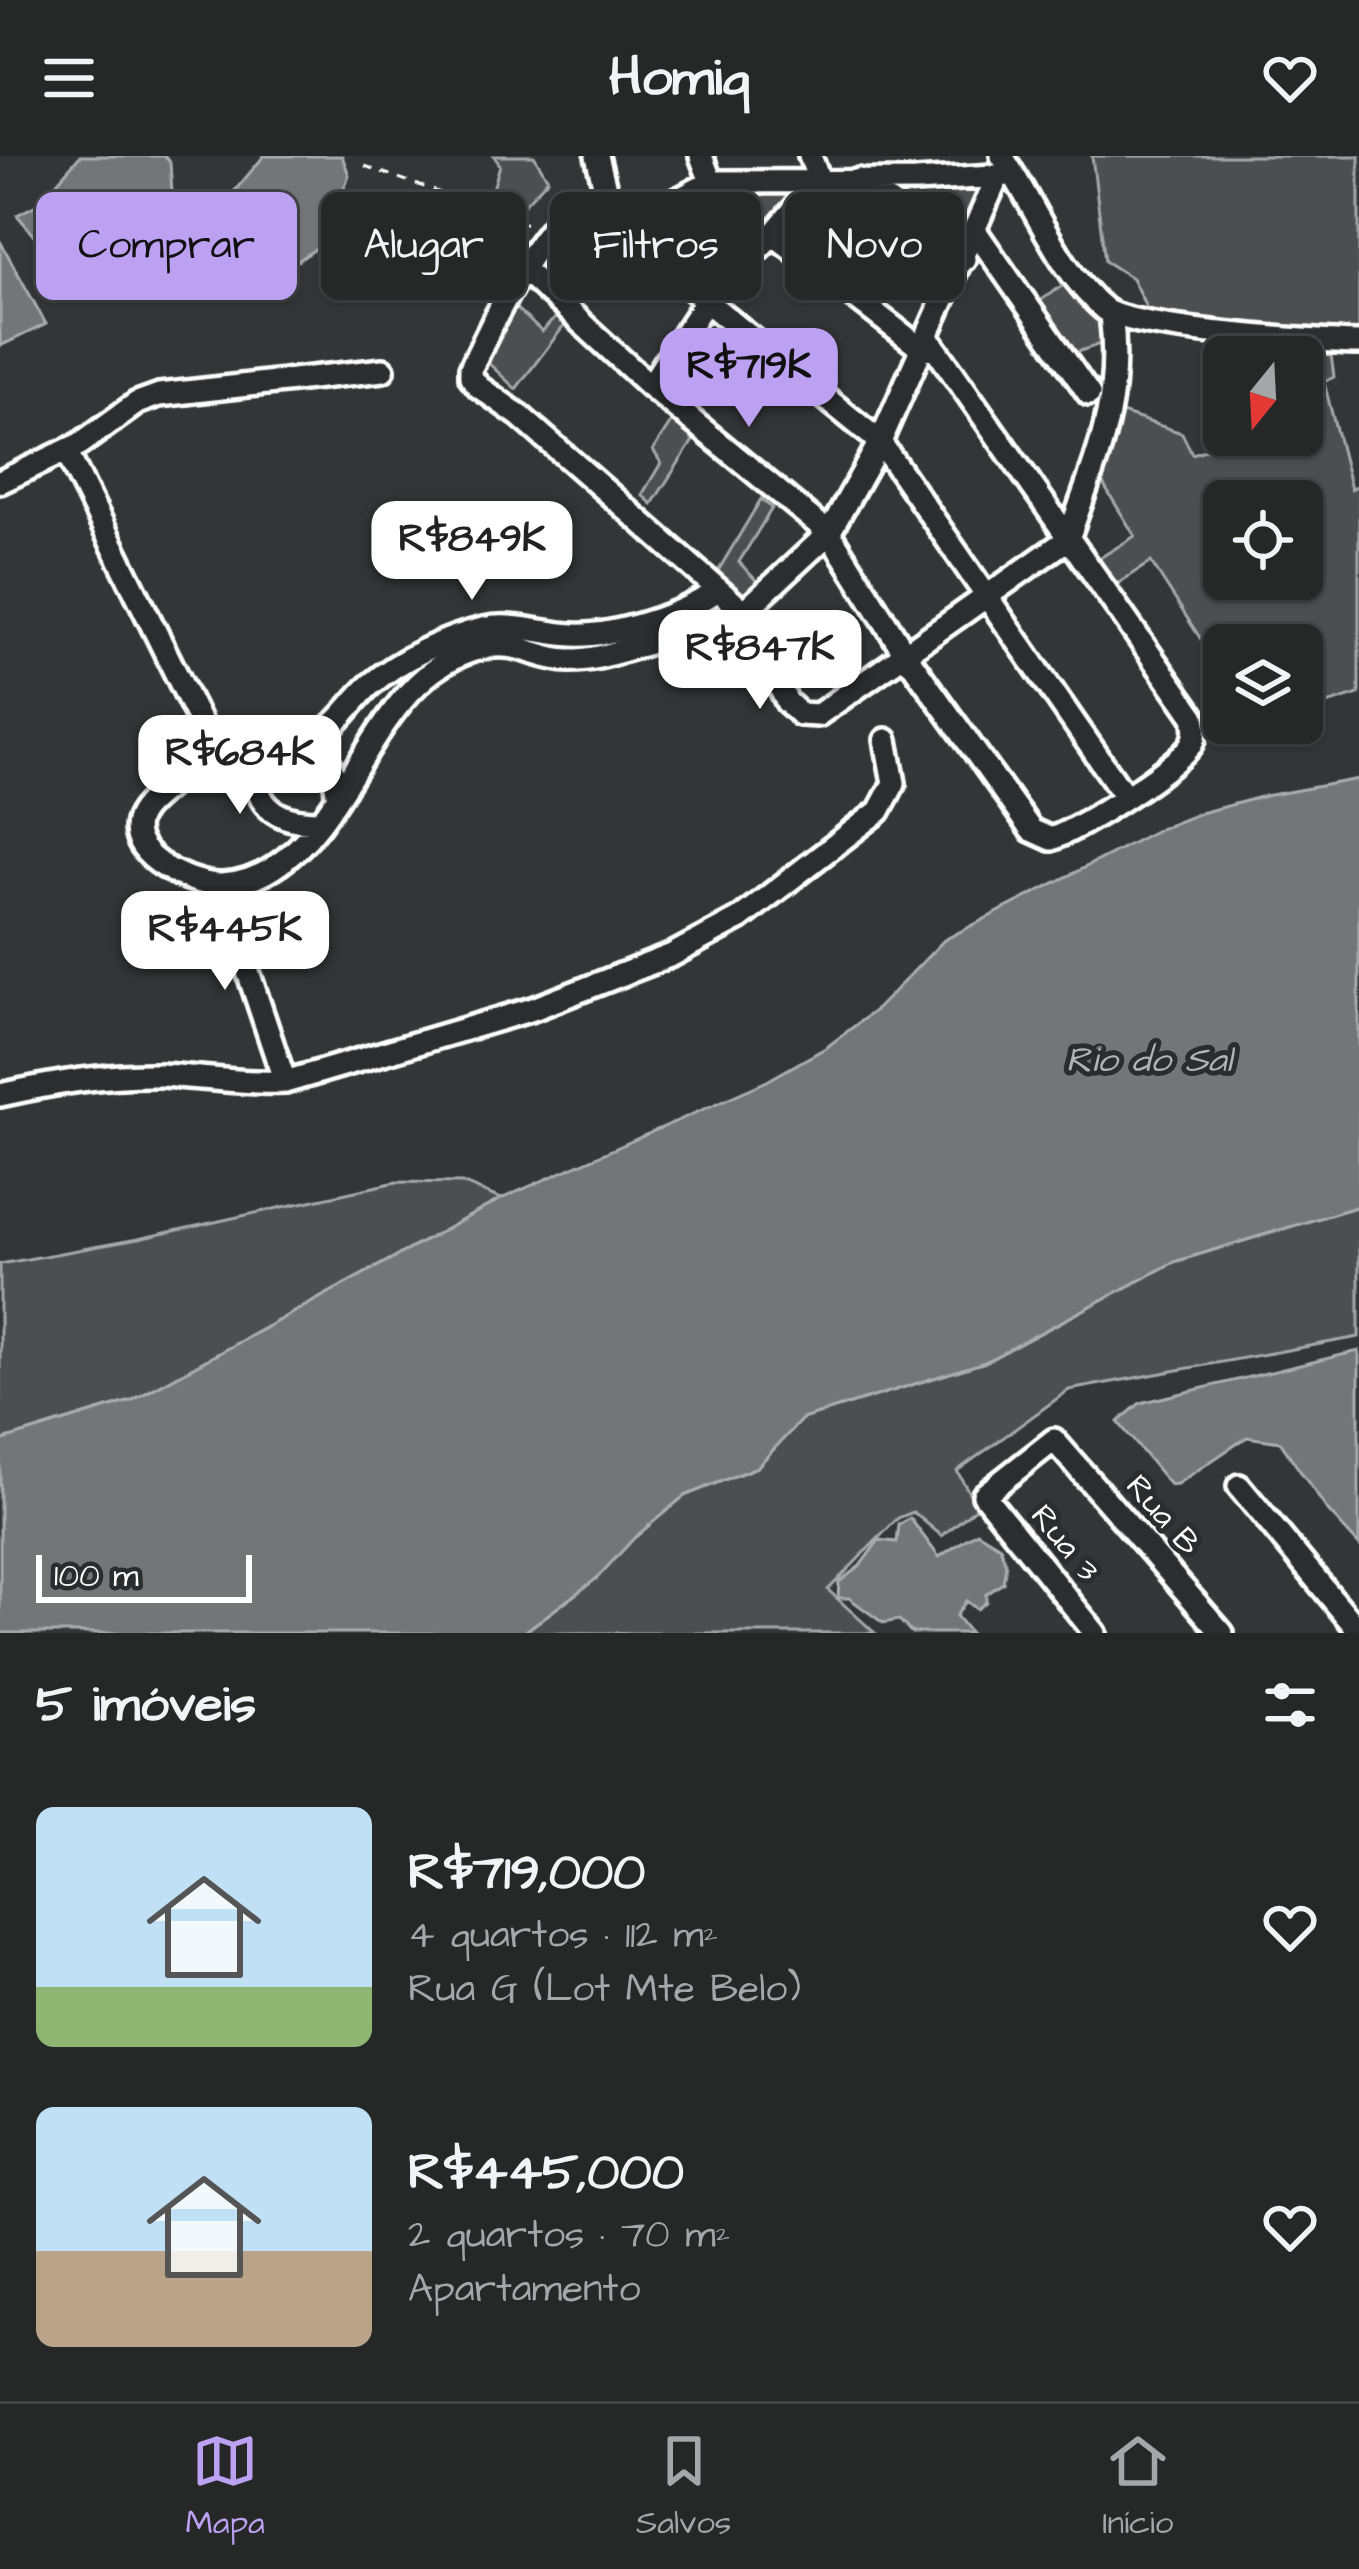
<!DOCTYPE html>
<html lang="pt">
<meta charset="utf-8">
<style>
body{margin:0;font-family:"Architects Daughter",sans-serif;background:#323434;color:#f1f3f6;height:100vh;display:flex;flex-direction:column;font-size:45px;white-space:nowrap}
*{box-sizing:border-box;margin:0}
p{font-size:39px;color:#a4a6a8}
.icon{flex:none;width:66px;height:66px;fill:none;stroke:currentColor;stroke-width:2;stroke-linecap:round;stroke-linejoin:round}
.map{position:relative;height:1477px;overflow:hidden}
.details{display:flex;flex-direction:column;background:#262828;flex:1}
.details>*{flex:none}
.banner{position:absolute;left:36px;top:36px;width:1287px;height:108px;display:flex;gap:24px}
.needle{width:78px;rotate:198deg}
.controls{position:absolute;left:1203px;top:180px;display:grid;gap:24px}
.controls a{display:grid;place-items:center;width:120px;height:120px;border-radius:18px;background:#262828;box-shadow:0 3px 9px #0004,0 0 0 3px #424445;font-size:60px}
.scale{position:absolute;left:36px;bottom:30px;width:216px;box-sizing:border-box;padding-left:12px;border:6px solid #fff;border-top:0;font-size:33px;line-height:42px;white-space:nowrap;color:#fff;-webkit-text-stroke:9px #2a2d2e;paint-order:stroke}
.price{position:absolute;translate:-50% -102px;padding:0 27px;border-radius:24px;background:#fff;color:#222;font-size:39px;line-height:78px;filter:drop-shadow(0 3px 6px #0008)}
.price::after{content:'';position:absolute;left:50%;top:72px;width:36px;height:27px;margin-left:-18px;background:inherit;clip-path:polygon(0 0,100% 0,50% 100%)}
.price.current{background:#bca0f2;color:#111}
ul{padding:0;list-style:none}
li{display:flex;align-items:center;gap:36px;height:300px;padding:0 36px}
li span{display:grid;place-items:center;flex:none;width:336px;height:240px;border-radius:18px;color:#555}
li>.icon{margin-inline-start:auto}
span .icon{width:144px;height:144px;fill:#fffc;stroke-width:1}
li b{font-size:51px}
h2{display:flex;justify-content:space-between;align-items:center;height:144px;padding:0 36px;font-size:51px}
.chip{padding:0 42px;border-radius:18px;background:#262828;box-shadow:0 3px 9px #0004,0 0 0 3px #424445;font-size:42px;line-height:108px}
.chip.current{background:#bca0f2;color:#111}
header{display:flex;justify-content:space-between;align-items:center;height:156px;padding:0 36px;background:#262828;font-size:54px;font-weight:700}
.tab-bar{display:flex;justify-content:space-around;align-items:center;height:168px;border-top:3px solid #424445;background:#262828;font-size:33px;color:#a4a6a8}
.tab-bar a{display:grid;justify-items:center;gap:6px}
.tab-bar .current{color:#bca0f2}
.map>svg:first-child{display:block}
.green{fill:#4c4f50;stroke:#a6a7a8;stroke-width:3;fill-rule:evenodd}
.water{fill:#737576;stroke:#abacad;stroke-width:3}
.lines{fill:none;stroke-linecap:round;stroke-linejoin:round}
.minor-casing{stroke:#fff;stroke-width:30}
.path{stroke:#fff;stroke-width:3;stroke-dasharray:9 9;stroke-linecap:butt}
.minor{stroke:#2a2d2e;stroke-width:21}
.labels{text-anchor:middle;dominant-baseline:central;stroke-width:10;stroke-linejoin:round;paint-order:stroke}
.street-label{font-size:33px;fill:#fff;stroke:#2a2d2e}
.water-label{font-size:36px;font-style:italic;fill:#b2b3b4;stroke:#2a2d2e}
</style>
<header><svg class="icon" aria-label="menu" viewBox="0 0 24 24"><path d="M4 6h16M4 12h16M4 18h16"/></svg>Homiq<svg class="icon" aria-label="heart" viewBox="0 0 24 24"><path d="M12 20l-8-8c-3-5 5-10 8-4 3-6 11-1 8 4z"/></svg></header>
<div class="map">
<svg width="1359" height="1477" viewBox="0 0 1359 1477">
<rect width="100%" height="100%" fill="#333536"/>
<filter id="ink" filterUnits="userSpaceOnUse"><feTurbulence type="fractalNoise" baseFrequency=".00833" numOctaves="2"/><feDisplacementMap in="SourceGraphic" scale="24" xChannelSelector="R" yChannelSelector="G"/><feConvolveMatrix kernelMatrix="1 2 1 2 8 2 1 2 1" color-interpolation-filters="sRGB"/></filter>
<g filter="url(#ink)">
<path class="green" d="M494 0H534L548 23 517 56 490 43 500 9Z
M1092 0H1359V177L1280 174 1149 157 1132 122 1105 105Z
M974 28 985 37 959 93 878 32Z
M806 29 761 73 733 47 719 58 701 35Z
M1065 128 1102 165 1106 186 1072 198 1035 148Z
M509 146 542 176 560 156 570 162 516 233 484 203Z
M1293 194 1331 199 1334 221 1324 226 1351 333 1359 329V538L1302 556V489H1224V519L1151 406 1114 430 1095 405 1135 380 1100 323 1119 256 1182 277 1192 298 1228 287 1241 279H1302V201H1275ZM1224 345H1302V423H1224Z
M675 260 696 280 652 348 642 339 661 307 653 294Z
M761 343 772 352 739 406 765 434 750 445 718 415Z
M396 1026 462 1027 501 1043 131 1245 0 1285V1108L138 1083Z
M1359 1050V1181L1069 1234 957 1315 977 1351 942 1380 913 1356 898 1362 828 1434 875 1477H523L596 1423 634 1382 684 1340 757 1311 802 1263 985 1206 1174 1106Z"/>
<path class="water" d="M80 0H165L170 6 175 84 120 97 73 125 17 59 38 48Z
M264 0H342L349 19 323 88 296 106 224 99 201 75Z
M0 85 46 168 0 190Z
M1359 623V1050L1174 1106 985 1206 802 1263 757 1311 684 1340 634 1382 596 1423 523 1477H0V1285L131 1245 501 1043 767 925 827 891 878 852 944 784 1159 673 1200 657 1265 640Z
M1359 1195V1389L1328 1355 1280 1286 1247 1281 1177 1328 1170 1329 1118 1266 1140 1247Z
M910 1362 939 1401 977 1376 1000 1390 1006 1409 1003 1427 986 1438V1446L977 1453 966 1445 956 1460 970 1477H912L899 1464 883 1467 849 1442H838L839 1426 860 1410 879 1384 897 1386 899 1369Z"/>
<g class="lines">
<g class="minor-casing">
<path id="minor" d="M597 0 611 57
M701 0 711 26
M1002 0C1033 46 1061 118 1104 153 1129 174 1319 186 1359 187
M859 24 964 103
M976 76 1089 238
M773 78 923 194
M634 80 664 51 711 26 916 25 1008 19
M523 113 650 230 829 377 904 496 1031 674 1051 683C1079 673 1177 612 1192 588 1197 579 1196 571 1194 561L929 183
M650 230 706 145 773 78 819 24 810 0
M66 295 199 564 207 593
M0 326 80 288 137 247 159 239 383 214
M1068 383 818 559 800 558 787 546 744 456 520 260 479 231 471 221V212C498 154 531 86 579 43L594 44 706 145 880 286 1125 640
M1068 383C1096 302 1123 247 1111 158
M718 434C684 458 615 481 573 479 543 478 513 466 483 473 445 482 400 503 370 529 353 544 338 569 319 580 278 603 234 575 206 595 194 603 184 617 173 626 162 637 141 650 137 666 128 702 194 730 222 729 240 728 259 721 273 712 358 658 375 518 481 492 518 483 536 503 569 504 610 505 652 480 693 479 722 479 716 494 754 482
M744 456 829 377 880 286 998 20
M302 587C328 596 335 612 337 638
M268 591C242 639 268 666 319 666
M219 729 285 926
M0 939C54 927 106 918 161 919 202 921 243 928 285 926L533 853 672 799 739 763 879 655 894 627 886 584
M1239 1330 1359 1475
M1095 1477 984 1339 1054 1284 1222 1477"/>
</g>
<path class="path" d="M365 10 530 69"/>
<use href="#minor" class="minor"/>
</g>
</g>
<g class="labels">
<g class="street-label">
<text transform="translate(1163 1359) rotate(49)">Rua B</text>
<text transform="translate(1065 1387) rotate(51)">Rua 3</text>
</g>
<g class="water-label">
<text x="1149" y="904">Rio do Sal</text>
</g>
</g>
</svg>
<div class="controls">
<a><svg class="needle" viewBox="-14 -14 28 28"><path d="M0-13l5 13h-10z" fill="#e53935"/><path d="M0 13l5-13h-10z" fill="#a4a6a8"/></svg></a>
<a><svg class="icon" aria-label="locate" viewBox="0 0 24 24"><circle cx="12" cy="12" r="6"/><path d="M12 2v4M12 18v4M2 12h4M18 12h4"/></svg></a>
<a><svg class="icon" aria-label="layers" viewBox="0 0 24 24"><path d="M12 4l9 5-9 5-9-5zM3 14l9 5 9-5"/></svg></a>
</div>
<div class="scale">100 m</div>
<b class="price current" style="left:749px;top:274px">R$719K</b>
<b class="price" style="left:472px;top:447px">R$849K</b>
<b class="price" style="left:760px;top:556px">R$847K</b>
<b class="price" style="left:240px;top:661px">R$684K</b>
<b class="price" style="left:225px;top:837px">R$445K</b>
<div class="banner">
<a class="chip current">Comprar</a>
<a class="chip">Alugar</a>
<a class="chip">Filtros</a>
<a class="chip">Novo</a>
</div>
</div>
<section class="details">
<h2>5 imóveis<svg class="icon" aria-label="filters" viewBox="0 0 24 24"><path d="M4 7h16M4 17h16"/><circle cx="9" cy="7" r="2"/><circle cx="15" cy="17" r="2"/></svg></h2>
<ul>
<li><span style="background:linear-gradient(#bfe0f5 75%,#8fb573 0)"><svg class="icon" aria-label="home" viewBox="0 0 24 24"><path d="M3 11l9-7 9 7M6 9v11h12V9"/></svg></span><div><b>R$719,000</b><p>4 quartos · 112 m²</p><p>Rua G (Lot Mte Belo)</p></div><svg class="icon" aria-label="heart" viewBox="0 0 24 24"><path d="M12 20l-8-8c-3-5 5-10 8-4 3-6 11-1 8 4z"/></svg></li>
<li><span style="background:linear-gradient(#bfe0f5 60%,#b9a48a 0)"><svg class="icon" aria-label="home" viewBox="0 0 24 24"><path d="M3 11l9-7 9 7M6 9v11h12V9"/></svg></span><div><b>R$445,000</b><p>2 quartos · 70 m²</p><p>Apartamento</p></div><svg class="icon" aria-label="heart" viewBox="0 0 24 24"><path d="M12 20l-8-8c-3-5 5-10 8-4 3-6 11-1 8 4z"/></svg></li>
</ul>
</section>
<nav class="tab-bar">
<a class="current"><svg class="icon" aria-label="map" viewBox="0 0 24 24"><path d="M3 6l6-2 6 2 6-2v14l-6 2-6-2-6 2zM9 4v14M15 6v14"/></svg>Mapa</a>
<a><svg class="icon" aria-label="saved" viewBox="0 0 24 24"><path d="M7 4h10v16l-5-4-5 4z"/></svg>Salvos</a>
<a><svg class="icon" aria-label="home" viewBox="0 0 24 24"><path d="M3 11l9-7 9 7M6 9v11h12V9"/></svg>Início</a>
</nav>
